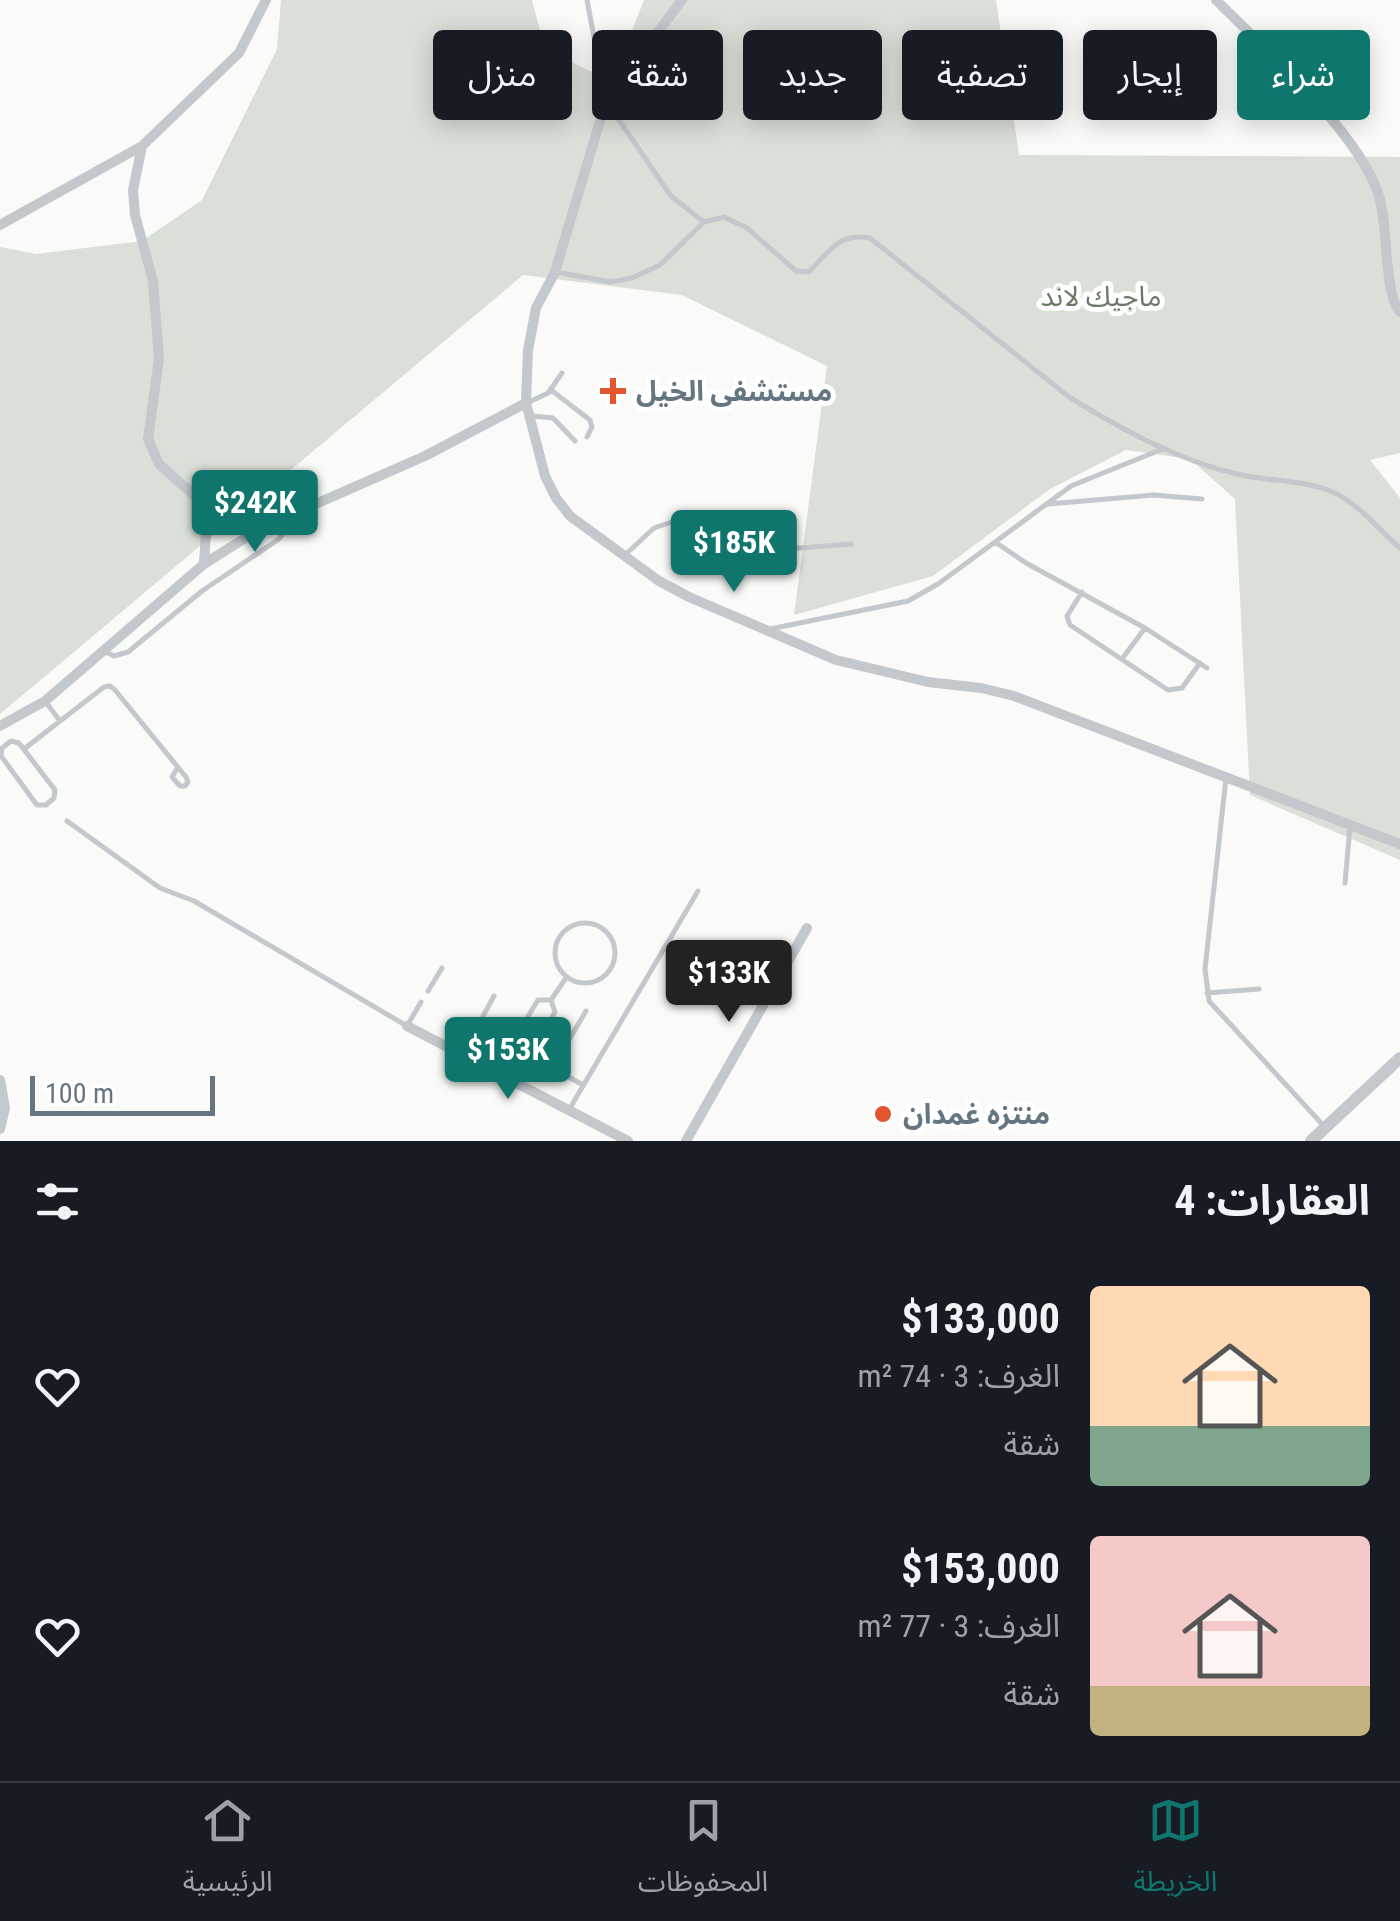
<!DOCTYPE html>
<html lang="ar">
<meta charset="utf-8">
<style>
body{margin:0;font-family:"Roboto Condensed","Noto Sans Arabic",sans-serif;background:#20242c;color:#f1f3f6;direction:rtl;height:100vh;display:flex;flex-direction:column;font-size:38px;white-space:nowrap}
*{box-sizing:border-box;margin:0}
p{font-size:32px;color:#9ea1a6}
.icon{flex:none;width:55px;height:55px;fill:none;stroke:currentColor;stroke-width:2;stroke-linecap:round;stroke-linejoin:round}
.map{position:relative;height:1141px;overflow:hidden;direction:ltr}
.details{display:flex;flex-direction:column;background:#171b24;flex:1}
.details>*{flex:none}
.hud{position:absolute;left:30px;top:30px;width:1340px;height:90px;direction:rtl;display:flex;gap:20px}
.scale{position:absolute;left:30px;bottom:25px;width:185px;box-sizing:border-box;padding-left:10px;border:5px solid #657683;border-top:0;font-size:28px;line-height:35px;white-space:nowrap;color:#657683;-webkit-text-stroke:8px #fff;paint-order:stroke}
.price{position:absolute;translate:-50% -85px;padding:0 22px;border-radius:10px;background:#0f766e;color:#fff;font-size:32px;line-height:65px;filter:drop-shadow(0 2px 5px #0008)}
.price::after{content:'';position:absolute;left:50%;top:60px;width:30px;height:22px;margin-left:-15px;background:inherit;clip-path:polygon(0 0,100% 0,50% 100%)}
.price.current{background:#222;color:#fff}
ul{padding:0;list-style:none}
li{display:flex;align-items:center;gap:30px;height:250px;padding:0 30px}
li span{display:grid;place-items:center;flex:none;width:280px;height:200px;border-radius:10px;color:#555}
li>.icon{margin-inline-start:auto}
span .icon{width:120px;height:120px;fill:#fffc;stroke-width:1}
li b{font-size:42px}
h2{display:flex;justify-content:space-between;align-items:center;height:120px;padding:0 30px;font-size:42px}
.tag{padding:0 35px;border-radius:10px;background:#171b24;box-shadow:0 5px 25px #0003;font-size:35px;line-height:90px}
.tag.current{background:#0f766e;color:#fff}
.menu{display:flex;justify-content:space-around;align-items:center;height:140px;border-top:2px solid #363941;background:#171b24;font-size:28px;color:#9ea1a6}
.menu a{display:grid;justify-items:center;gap:5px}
.menu .current{color:#0f766e}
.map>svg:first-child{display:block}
.green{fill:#dadfd7}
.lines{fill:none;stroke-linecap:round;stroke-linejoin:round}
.service{stroke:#c3c8cc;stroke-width:5}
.minor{stroke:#c3c8cc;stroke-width:10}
.tertiary{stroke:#c3c8cc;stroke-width:12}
.poi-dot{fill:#e4572e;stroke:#fff;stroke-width:4}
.labels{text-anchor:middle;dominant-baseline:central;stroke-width:10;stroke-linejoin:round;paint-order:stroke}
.park-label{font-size:28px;fill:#687a64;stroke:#fff}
.poi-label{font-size:28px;font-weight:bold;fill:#657683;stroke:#fff;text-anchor:start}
</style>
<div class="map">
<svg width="1400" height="1141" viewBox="0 0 1400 1141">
<rect width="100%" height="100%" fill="#fafaf8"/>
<path class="green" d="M281 0H532L545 50 612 81 644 0H996L1019 155 1400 157V453L1370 460 1400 498V860L1250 795 1235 499 1190 459 1126 450 1050 489 933 576 794 615 827 366 682 295 523 275 0 714V247L36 254 142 241 202 200 277 49Z"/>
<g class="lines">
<path class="service" d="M587 0 606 101 671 196 704 222
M556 272 611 282 632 278 660 265 704 222 724 217 747 228 796 271 809 272C829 252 839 232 870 238L1069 397C1121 429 1177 460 1237 474 1268 482 1306 479 1335 493 1360 505 1379 530 1400 548
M551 390 590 420 592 427 587 437
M529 402 548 393 562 373
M532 416 553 418 575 441
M1048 504 1154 495 1202 499
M995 542 1026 563 1145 628 1207 668
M626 554 654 528 672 522 736 553 851 544
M1082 592 1067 616 1070 625 1168 690 1182 688 1200 663
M770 629 908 601 938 584 1071 486 1165 448
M104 651 114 656 128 652 202 591 279 539 285 531 288 517
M1122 659 1145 628
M45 701 60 721
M11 741 19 743 55 790 54 798 46 805H37L1 756 2 748Z
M24 749 104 687 110 686 115 690 186 777 188 782 185 786H180L172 777 178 767
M1226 778 1205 969 1209 1001 1323 1125
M67 821 160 888 194 901 407 1026 421 1002
M1345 883 1350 827
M555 953a30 30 0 1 1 60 0a30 30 0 1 1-60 0Z
M428 991 442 968
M1207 993 1259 989
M551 1000 566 978
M478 1025 583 1085
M511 1044 538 1000H551L555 1012 516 1080
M463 1053 494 996
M553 1067 586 1011
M570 1108 698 891"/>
<path class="minor" d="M682 0 606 101 555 272 536 308 528 350 526 403 545 476 556 498 570 516 659 581 689 597 836 660 928 682 981 688 1014 696 1400 844
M1216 0C1263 47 1357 131 1378 193 1389 222 1383 293 1400 312
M142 146 133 190 135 215 153 281 159 359 148 439 159 464 199 500 261 528
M0 225 142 146 239 53 266 0
M199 500 206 532 204 564
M0 726 45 701 204 564 261 528 425 456 526 403
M407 1026 628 1141
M0 1080 5 1108 0 1129
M686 1141 807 928"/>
<path class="tertiary" d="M1311 1141 1400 1058"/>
</g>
<g class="poi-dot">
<path d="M608 376h10v10h10v10h-10v10h-10v-10h-10v-10h10z"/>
<circle cx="883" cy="1114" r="10"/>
</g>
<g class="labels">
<g class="park-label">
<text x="1101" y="296">ماجيك لاند</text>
</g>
<g class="poi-label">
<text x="636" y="391">مستشفى الخيل</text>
<text x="903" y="1114">منتزه غمدان</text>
</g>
</g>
</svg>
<div class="scale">100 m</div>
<b class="price" style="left:255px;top:555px">$242K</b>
<b class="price" style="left:734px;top:595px">$185K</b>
<b class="price current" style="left:729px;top:1025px">$133K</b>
<b class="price" style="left:508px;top:1102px">$153K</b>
<div class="hud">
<a class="tag current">شراء</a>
<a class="tag">إيجار</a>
<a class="tag">تصفية</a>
<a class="tag">جديد</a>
<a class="tag">شقة</a>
<a class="tag">منزل</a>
</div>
</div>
<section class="details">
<h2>العقارات: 4<svg class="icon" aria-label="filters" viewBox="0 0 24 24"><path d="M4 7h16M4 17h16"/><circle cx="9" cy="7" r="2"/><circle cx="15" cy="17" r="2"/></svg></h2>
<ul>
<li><span style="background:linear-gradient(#ffd9b3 70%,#7fa58c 0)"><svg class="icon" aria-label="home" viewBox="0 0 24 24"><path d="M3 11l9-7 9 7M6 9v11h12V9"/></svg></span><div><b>$133,000</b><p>الغرف: 3 · 74 m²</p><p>شقة</p></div><svg class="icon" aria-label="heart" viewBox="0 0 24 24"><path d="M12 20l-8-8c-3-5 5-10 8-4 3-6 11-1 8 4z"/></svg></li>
<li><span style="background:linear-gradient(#f6c9c9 75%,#c2b280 0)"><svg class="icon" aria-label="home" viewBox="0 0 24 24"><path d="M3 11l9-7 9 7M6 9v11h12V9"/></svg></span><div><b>$153,000</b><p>الغرف: 3 · 77 m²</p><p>شقة</p></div><svg class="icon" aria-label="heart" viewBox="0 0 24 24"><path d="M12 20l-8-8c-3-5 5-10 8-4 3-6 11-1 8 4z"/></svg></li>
</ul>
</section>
<nav class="menu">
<a class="current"><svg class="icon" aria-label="map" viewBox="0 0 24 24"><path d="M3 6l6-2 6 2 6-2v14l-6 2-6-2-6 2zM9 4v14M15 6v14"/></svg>الخريطة</a>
<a><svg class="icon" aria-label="saved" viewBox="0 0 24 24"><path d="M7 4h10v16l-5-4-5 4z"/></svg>المحفوظات</a>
<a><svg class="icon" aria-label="home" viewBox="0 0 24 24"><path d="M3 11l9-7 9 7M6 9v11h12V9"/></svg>الرئيسية</a>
</nav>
